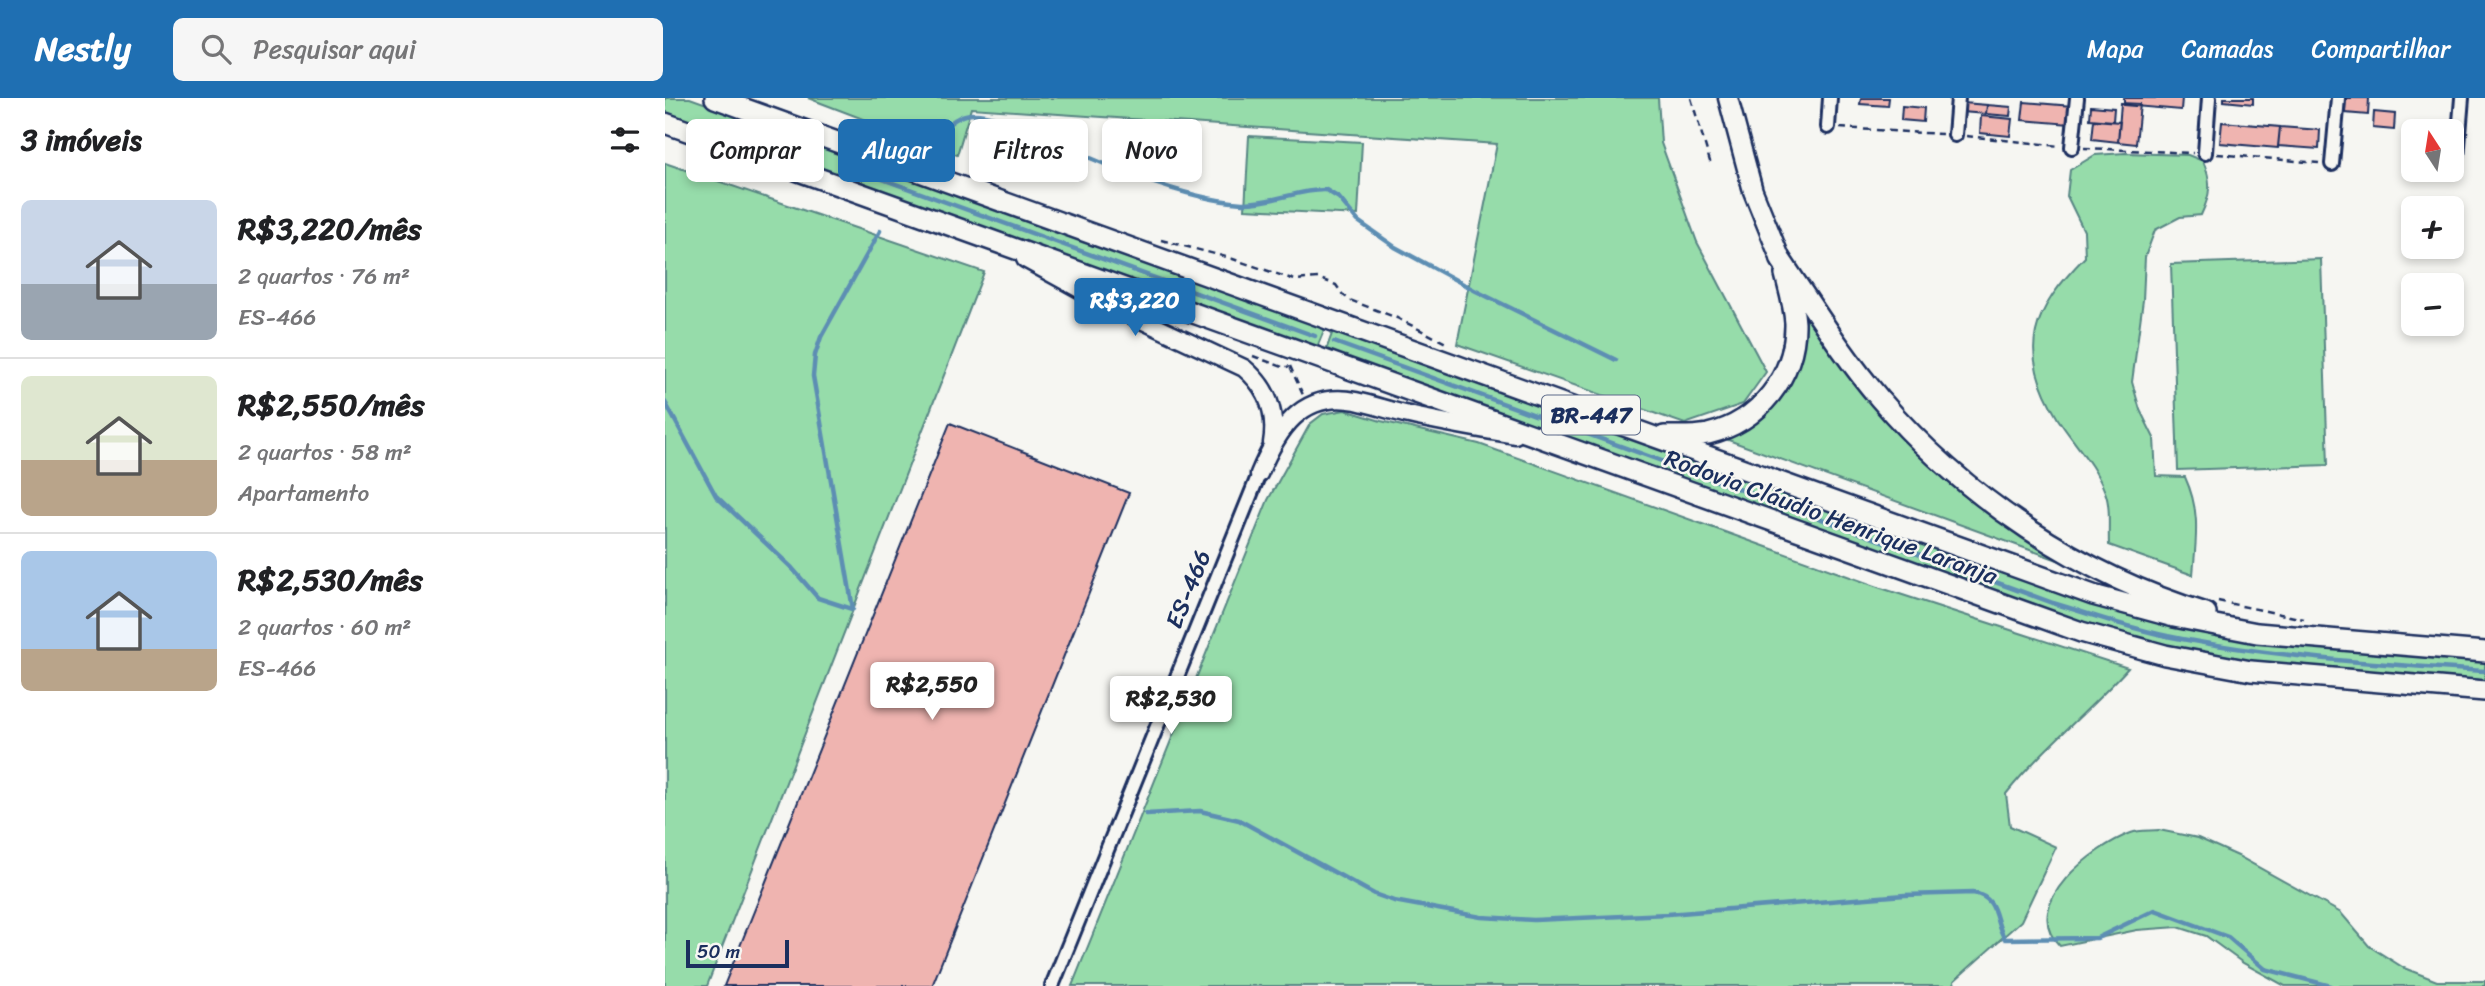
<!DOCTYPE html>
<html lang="pt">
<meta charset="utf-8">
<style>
body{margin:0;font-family:Sriracha,sans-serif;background:#f6f6f6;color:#202124;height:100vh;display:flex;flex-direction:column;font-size:26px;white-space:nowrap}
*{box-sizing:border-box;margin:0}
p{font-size:23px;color:#757577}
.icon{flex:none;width:38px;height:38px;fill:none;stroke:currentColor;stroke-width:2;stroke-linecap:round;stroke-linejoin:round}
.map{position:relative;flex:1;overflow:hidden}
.sheet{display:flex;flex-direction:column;background:#fff;width:665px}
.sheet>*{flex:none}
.guide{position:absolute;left:21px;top:21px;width:665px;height:63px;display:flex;gap:14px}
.needle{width:46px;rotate:348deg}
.controls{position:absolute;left:1736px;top:21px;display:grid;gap:14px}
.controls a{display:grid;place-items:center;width:63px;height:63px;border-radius:10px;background:#fff;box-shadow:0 4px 10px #0003;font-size:35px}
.scale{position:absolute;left:21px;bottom:18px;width:103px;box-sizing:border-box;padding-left:7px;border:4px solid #1b2f5e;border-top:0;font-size:19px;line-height:24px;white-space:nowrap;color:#1b2f5e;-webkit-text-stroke:5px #f6f6f2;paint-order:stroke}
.price{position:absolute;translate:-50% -60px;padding:0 16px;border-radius:7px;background:#fff;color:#222;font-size:23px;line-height:46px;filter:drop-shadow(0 2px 4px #0008)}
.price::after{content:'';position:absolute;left:50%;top:42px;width:21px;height:16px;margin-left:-10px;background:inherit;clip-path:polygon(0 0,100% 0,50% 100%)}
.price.current{background:#1f6fb2;color:#fff}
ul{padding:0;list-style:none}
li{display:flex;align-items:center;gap:21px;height:175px;padding:0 21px}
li+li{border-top:2px solid #e0e0e0}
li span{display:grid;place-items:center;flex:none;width:196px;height:140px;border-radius:10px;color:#555}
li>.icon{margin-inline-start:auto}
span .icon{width:84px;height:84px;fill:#fffc;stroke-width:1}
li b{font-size:30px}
h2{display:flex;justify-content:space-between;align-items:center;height:84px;padding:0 21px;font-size:30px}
.chip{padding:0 24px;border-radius:10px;background:#fff;box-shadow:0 4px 10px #0003;font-size:24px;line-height:63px}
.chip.current{background:#1f6fb2;color:#fff}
header{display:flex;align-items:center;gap:42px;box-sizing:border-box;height:98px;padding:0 35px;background:#1f6fb2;color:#fff}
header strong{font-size:33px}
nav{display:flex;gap:38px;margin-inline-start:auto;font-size:24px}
.search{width:490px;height:63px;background:#f6f6f6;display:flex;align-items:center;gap:18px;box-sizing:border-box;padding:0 24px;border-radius:10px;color:#757577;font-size:26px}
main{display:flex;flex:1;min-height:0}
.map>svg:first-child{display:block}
.green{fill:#96dcaa;stroke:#588684;stroke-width:2}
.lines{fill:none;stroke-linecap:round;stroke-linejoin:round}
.stream{stroke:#5d8eb3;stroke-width:4.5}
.building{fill:#efb4b0;stroke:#1b2f5e;stroke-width:2}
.minor-casing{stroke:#1b2f5e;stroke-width:18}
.tertiary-casing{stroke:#1b2f5e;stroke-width:21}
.secondary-casing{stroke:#1b2f5e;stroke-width:23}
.primary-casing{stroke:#1b2f5e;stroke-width:24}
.path{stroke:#1b2f5e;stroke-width:2.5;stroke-dasharray:7 5;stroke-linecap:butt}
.minor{stroke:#f6f6f2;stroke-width:12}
.tertiary{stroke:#f6f6f2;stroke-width:16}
.secondary{stroke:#f6f6f2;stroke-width:18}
.primary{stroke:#f6f6f2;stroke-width:19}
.labels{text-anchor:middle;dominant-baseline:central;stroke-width:5;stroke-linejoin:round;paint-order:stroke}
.shield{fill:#f6f6f2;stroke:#5d6b8a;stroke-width:2}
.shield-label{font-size:23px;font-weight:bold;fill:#1b2f5e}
.street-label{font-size:24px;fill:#1b2f5e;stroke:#f6f6f2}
</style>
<header>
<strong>Nestly</strong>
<div class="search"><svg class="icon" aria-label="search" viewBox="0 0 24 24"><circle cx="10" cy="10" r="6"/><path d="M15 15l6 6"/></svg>Pesquisar aqui</div>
<nav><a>Mapa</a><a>Camadas</a><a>Compartilhar</a></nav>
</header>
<main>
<section class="sheet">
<h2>3 imóveis<svg class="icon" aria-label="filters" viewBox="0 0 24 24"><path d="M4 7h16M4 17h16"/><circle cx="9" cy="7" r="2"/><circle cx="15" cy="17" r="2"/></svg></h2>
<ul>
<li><span style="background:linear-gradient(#c9d6e8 60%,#9aa5b1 0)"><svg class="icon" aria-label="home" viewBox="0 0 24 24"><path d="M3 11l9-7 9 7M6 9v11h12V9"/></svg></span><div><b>R$3,220/mês</b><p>2 quartos · 76 m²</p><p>ES-466</p></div></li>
<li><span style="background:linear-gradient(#dfe7d0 60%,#b9a48a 0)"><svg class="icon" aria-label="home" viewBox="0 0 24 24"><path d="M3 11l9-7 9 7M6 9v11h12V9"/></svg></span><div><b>R$2,550/mês</b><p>2 quartos · 58 m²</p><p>Apartamento</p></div></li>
<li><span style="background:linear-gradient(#a9c7e8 70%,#b9a48a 0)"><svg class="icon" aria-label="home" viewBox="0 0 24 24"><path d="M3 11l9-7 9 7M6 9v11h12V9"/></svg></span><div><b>R$2,530/mês</b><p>2 quartos · 60 m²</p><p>ES-466</p></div></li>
</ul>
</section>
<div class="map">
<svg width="1820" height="888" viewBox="0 0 1820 888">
<rect width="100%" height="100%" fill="#f6f6f2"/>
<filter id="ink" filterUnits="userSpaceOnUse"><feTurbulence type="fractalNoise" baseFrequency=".0143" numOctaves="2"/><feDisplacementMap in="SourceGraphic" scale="14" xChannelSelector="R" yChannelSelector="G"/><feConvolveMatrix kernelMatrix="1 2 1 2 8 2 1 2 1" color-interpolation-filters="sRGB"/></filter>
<g filter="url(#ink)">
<path class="green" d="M0 0H25L660 230 651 252 0 16Z
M143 0H993L996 45 1032 144 1101 274 1078 306 1020 326 792 246 832 46 306 10 292 57Z
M584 38 697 44 693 117 580 111Z
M1460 55 1523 57 1538 63C1547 84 1546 96 1536 117L1515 119 1490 132 1480 159 1478 202 1467 284 1475 312 1489 340 1491 378 1520 379C1536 414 1531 440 1528 477L1444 447C1443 431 1446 408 1440 394 1429 365 1409 346 1393 321 1351 251 1367 213 1420 159L1419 133 1402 98 1405 72 1430 57Z
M0 65 319 174 42 888H0Z
M1656 161 1663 367 1513 372 1506 166Z
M1138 207C1183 283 1239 352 1309 405 1329 420 1400 455 1409 468L1055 339 1095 317Z
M668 233 1426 506 1820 562V585L1587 565 1461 540 660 255Z
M680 312 716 323 814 346 1216 490 1463 570C1423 614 1378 650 1341 696L1345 728 1391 749 1356 823 1289 883 1290 888H407L603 402 645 326 658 316Z
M1494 732 1533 740 1573 758 1676 815 1704 848 1739 870 1772 883H1820V888H1620L1578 865 1541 838 1513 829 1472 832 1395 848C1352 806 1430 748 1466 735 1474 732 1485 733 1494 732Z"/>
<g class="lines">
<path class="stream" d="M49 23 151 59
M271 38C293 15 304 11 335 21 404 50 504 100 577 105 606 106 634 91 661 92L674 100 693 123 730 149 811 193 951 262
M206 77 650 238
M669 244 1388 505C1431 518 1473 533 1517 541 1617 560 1719 566 1820 573
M0 304 51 398 127 470 153 500 187 511
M188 511 148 278 150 257 156 239 215 133
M481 716 535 713 574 722 709 796 729 803 816 819 869 822 1003 816 1240 797 1308 795C1335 800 1328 823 1340 841L1432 840 1490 812 1563 839 1600 871 1666 888"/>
</g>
<path class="building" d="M1196 0H1224L1223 8 1195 6Z
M1459 0H1517L1516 12 1459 7Z
M1559 0H1588V6L1559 3Z
M1681 0H1704L1703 17 1680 15Z
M1359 4 1407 8 1405 26 1357 22Z
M1298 5 1322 7 1321 16 1297 14Z
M1456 5 1475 6 1471 46 1453 44Z
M1322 7 1346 9 1345 18 1321 16Z
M1237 8 1259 10 1258 24 1236 22Z
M1426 8 1449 10 1448 23 1425 21Z
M1709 14 1730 16 1729 32 1708 30Z
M1316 18 1347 21 1345 38 1315 35Z
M1429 22 1455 24 1453 44 1427 41Z
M1557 24 1615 29 1613 50 1555 45Z
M1615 29 1655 32 1654 51 1613 48Z
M285 325 464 395 267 888H59Z"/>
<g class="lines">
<g class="minor-casing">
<path id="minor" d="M1163 29 1165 0
M1290 37 1293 0
M1407 49 1412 0
M1540 55 1544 0
M1792 60 1797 0
M1667 66 1673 0
M387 888 594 376"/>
</g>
<g class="tertiary-casing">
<path id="tertiary" d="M360 161 440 205 579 270C603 290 612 315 607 345
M594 376C612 333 636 292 691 303 709 307 726 313 744 317 779 325 815 331 850 337"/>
</g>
<g class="secondary-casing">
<path id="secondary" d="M1063 0 1088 93 1116 162"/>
</g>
<g class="primary-casing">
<path id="primary" d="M50 0 1428 497 1509 519 1592 535 1820 554
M0 25 1416 534 1500 557 1586 573 1820 593
M1116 162C1148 209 1178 258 1215 301 1300 400 1416 477 1541 515
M999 338C1014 338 1028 339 1043 336 1094 324 1131 278 1130 225 1129 208 1124 192 1120 176"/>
</g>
<path class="path" d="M1026 0 1046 67
M1175 30 1277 36
M1301 38 1395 48
M1419 50 1528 55
M1552 56 1654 65
M496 142 565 160 630 182 653 180 671 187 678 197 685 202 732 220 781 245
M588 258 620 270 624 268
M625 268 638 297
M1553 503 1639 521"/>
<use href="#minor" class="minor"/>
<use href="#tertiary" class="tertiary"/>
<use href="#secondary" class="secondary"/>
<use href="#primary" class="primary"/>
</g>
</g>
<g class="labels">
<rect class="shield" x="877" y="297.5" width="98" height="39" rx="5"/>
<g class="shield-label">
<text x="926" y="317">BR-447</text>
</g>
<g class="street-label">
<text transform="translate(1166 419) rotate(20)">Rodovia Cláudio Henrique Laranja</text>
<text transform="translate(523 491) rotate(-68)">ES-466</text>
</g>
</g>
</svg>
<div class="controls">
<a><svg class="needle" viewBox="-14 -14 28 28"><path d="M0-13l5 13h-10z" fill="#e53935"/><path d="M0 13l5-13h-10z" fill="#757577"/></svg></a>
<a>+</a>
<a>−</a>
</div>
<div class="scale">50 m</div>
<b class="price current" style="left:470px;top:240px">R$3,220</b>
<b class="price" style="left:267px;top:624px">R$2,550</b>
<b class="price" style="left:506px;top:638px">R$2,530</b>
<div class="guide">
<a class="chip">Comprar</a>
<a class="chip current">Alugar</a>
<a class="chip">Filtros</a>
<a class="chip">Novo</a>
</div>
</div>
</main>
